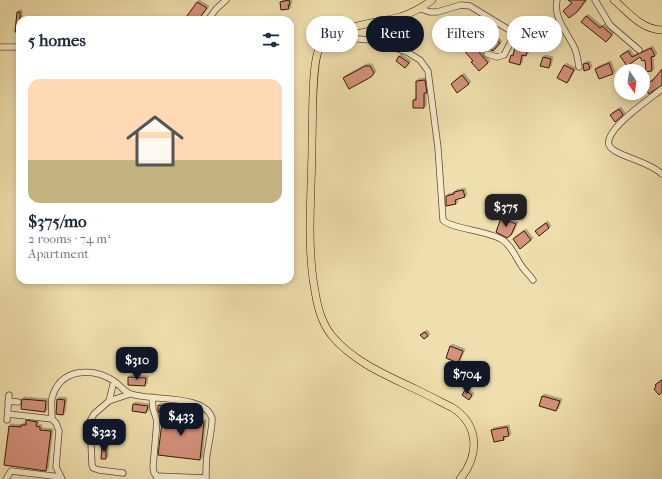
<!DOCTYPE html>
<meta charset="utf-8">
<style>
body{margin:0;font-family:"IM FELL French Canon",serif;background:#f6f6f7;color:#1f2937;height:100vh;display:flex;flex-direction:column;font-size:15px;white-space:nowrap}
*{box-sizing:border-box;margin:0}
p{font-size:13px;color:#747a83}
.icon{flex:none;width:22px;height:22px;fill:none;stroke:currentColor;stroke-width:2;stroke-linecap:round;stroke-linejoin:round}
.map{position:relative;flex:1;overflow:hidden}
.panel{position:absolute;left:16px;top:16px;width:278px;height:268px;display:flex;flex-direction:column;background:#fff;border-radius:12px;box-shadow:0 2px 6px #0003}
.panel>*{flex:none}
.hud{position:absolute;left:306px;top:16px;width:296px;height:36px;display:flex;gap:8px}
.needle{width:26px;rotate:167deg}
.controls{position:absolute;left:614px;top:64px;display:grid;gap:8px}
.controls a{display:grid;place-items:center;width:36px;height:36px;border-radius:50%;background:#fff;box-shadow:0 2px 6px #0003;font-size:20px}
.price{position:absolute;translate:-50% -34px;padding:0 9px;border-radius:8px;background:#111827;color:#fff;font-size:13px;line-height:26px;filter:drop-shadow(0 1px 2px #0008)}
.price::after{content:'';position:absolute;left:50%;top:24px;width:12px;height:9px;margin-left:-6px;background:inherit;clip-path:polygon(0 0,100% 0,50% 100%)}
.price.current{background:#222;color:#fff}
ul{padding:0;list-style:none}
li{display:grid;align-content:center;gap:8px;height:212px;padding:0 12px}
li+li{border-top:1px solid #e0e1e3}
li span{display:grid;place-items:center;height:124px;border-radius:12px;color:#555}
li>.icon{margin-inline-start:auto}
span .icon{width:72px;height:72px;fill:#fffc;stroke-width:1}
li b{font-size:17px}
h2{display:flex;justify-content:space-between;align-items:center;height:48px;padding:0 12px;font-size:17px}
.pill{padding:0 14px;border-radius:18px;background:#fff;box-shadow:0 2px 6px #0003;font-size:14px;line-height:36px}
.pill.current{background:#111827;color:#fff}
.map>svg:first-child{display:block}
.building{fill:#d6927d;stroke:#301b02;filter:url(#shadow)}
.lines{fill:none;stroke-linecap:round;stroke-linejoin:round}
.minor-casing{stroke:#604c2d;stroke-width:7}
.major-casing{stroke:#301b02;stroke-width:8}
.minor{stroke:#f5eaca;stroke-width:5.5}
.major{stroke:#f0dfae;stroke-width:7}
</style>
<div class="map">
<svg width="662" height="479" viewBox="0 0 662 479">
<defs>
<filter id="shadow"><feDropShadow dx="2" dy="-2" stdDeviation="0" flood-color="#0004"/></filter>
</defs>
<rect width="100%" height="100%" fill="#f0dfae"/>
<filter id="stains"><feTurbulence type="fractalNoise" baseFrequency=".005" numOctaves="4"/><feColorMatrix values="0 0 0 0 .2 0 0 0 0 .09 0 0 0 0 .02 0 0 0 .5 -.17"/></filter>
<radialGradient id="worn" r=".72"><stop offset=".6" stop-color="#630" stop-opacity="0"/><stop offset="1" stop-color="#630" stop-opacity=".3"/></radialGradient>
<path class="building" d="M289 0 290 5H288L289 9 281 10 280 2Z
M568 0H586L577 12 569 18 563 11 572 3Z
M197 2 207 8 198 20H184Z
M17 12H20V32H15Z
M586 16 600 28 602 26 612 35 606 42 581 22Z
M480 17 489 23 480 36 472 30Z
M493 37 500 43 493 51 486 47Z
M468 39 488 63 479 71 471 62 473 61 460 46Z
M516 42 529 44 526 56 522 55 520 65 509 62 511 55 513 56Z
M651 48 655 56 651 57 652 71 646 72 645 60 642 61 640 57 627 66 620 56 628 51 632 57Z
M399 56 409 63 405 68 396 61Z
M543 57 551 59 549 68 540 66Z
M588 63 590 69 584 71 583 64Z
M609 63 613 74 599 79 595 69Z
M564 65 574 70 567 83 557 78Z
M365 66H370L374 73 371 77 349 89 343 78Z
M662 69V85L649 94 644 86 653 80Z
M462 75 469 84 457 93 451 84Z
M425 80 427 93H424V108H413V100H416V81Z
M619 109 623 115 615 122 610 115Z
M463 190 465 197 455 200 456 204 446 206V196L454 194V192Z
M501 218 516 224 511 235 507 238 496 232Z
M546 223 549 228 539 236 535 231Z
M524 231 531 240 520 249 513 239Z
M425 332 428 336 424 339 420 335Z
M450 346 463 351 458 363 446 358Z
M128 377 146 378 145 386 128 385Z
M662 380V392L659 395 654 389 656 387 655 385Z
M465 390 472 395 469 400 462 395Z
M542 396 560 401 556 411 539 406Z
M22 399 46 401 45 412 21 409Z
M57 399 65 400 63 415 56 414Z
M133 404 148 406 146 413 132 411Z
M158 405 168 407 167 413 158 412Z
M181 412 190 413V416L196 417V421L204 422 200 460 158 455 163 414 180 416Z
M26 420 37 422 36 426 40 427V430L51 431 46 471 4 465 9 426 21 427V425H26Z
M507 427 509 436 503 437 504 440 494 442 491 430Z
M102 446H106V459H101Z"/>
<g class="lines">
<g class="minor-casing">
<path id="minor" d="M557 0C553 19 568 33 575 49 577 54 578 61 579 67
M595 0 610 25 639 50
M421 9 430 12H437L461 5 470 6 511 31 513 38 504 55 497 57 487 54
M208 20 216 9 226 0
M336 34 346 38 371 40 407 52 420 60 428 71 438 148 443 220C449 228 488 231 501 239 512 245 516 259 523 268 526 272 530 275 533 280
M0 47H20
M662 89C651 98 604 129 609 145 611 150 617 152 621 154 634 160 651 164 662 174
M152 397 153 409 157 421 153 467 154 473 157 476 156 479
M8 401 18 402
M109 401 114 381
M8 414 52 419
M7 420 9 395
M123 473 99 470 93 468 92 465 90 421 94 414 109 401 130 394
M157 476 206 478
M6 479 11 471 61 477
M62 479 56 467 59 431 56 423 52 419C52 412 51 404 52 398 60 368 92 367 114 381 120 385 124 392 131 394 151 401 205 394 212 418 213 424 208 447 207 455 206 463 206 471 206 479"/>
</g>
<g class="major-casing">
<path id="major" d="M432 0C422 8 412 13 400 17 378 23 334 25 320 47 311 61 313 124 312 143 312 187 307 235 313 279 316 299 319 320 332 336 354 362 386 375 415 389 428 395 441 402 453 408 480 426 479 456 460 479
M614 0C628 12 642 30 662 30"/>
</g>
<use href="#minor" class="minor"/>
<use href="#major" class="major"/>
</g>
<rect width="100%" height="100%" filter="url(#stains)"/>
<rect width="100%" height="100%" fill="url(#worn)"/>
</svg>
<div class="controls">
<a><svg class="needle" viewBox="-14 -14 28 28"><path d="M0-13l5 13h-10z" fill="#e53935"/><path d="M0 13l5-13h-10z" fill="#747a83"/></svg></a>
</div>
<b class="price current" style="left:506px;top:228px">$375</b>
<b class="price" style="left:137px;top:381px">$310</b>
<b class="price" style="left:467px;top:395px">$704</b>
<b class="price" style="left:181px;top:437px">$433</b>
<b class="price" style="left:104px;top:453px">$323</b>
<div class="hud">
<a class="pill">Buy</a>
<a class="pill current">Rent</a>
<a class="pill">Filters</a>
<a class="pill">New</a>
</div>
<section class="panel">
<h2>5 homes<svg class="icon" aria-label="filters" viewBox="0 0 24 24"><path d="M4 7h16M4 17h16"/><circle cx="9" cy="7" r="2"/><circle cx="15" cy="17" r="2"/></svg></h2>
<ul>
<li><span style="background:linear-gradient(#ffd9b3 65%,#c2b280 0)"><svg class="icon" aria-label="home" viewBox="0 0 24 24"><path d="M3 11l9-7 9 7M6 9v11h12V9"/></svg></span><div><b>$375/mo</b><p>2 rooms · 74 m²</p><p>Apartment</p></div></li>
</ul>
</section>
</div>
